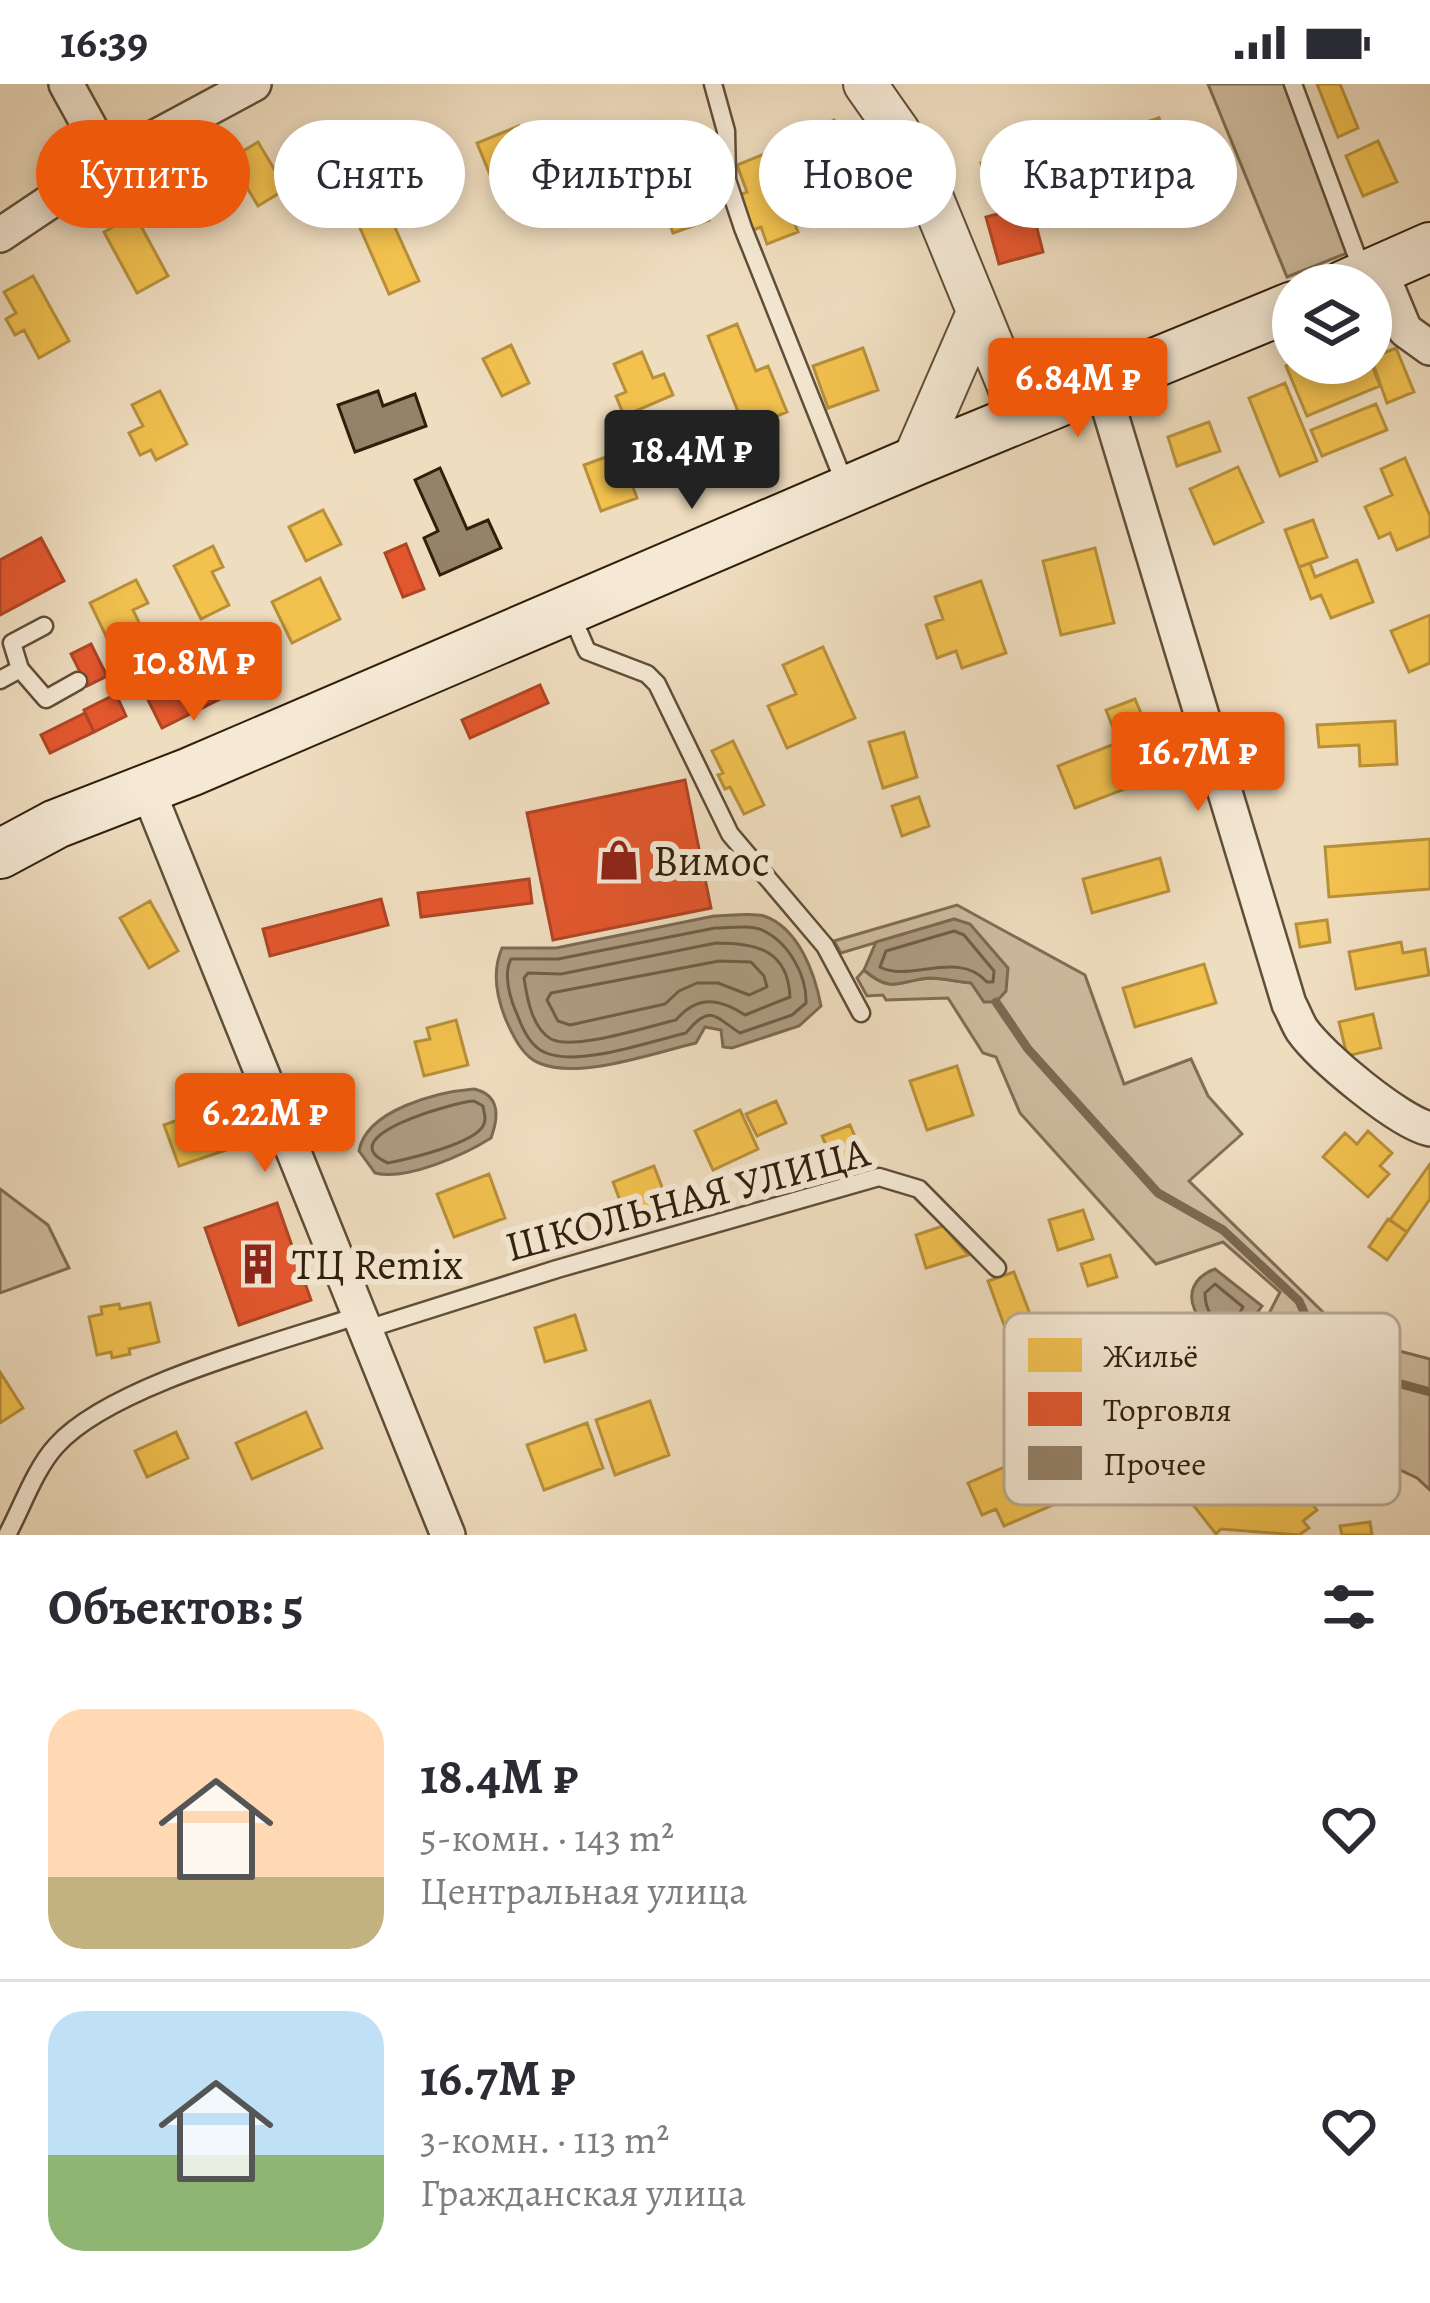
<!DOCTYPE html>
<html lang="ru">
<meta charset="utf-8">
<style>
body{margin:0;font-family:Alegreya,serif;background:#f2f2f3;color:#2b2b33;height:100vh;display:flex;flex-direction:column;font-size:45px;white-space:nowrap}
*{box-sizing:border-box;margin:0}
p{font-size:39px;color:#7c7c81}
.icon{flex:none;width:66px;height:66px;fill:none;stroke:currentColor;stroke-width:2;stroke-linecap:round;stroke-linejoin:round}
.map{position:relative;height:1451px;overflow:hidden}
.details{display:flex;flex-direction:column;background:#fff;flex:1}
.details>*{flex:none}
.top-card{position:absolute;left:36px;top:36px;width:1359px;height:108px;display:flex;gap:24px}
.buttons{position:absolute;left:1272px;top:180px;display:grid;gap:24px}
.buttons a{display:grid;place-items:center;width:120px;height:120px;border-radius:50%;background:#fff;box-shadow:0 6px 18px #0003;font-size:60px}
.price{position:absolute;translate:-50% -102px;padding:0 27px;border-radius:12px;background:#ea580c;color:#fff;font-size:39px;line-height:78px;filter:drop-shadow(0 3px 6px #0008)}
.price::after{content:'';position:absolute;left:50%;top:72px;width:36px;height:27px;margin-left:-18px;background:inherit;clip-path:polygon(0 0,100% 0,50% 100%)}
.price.selected{background:#222;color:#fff}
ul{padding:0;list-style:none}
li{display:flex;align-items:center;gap:36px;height:300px;padding:0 48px}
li+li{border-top:3px solid #e1e1e2}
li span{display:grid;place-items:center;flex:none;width:336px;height:240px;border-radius:36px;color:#555}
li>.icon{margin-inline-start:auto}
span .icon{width:144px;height:144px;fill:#fffc;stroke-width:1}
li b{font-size:51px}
h2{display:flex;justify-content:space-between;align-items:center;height:144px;padding:0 48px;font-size:51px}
.pill{padding:0 42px;border-radius:54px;background:#fff;box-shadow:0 6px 18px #0003;font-size:42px;line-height:108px}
.pill.selected{background:#ea580c;color:#fff}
.status{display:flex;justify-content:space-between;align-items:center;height:84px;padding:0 60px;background:#fff;direction:ltr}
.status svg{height:33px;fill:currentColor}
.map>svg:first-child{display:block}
.green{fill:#cfbda0;stroke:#806e56;stroke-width:3}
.water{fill:#ae9c82;stroke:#7c6a52;stroke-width:3}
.homes{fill:#f2c14e;stroke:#b8903a;stroke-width:3}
.shops{fill:#e4572e;stroke:#ae4624;stroke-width:3}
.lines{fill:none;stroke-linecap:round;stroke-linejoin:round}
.shore{stroke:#705e46;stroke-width:3}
.stream{stroke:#7c6a52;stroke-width:9}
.building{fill:#948269;stroke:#311f0b;stroke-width:3}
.service-casing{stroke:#604e38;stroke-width:21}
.minor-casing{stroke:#604e38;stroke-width:38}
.tertiary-casing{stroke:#604e38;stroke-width:46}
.secondary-casing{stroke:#311f0b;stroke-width:52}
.service{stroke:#f5e9d5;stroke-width:16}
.minor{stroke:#f5e9d5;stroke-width:33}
.tertiary{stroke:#f5e9d5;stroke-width:42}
.secondary{stroke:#f5e9d5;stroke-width:48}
.labels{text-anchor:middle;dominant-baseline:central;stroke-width:12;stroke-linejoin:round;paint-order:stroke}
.poi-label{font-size:42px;fill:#311f0b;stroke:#f5e9d5;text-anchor:start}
.street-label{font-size:42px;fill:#311f0b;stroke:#f5e9d5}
.key{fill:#f5e9d5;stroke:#baac98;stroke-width:3}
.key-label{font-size:33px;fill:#311f0b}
</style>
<div class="status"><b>16:39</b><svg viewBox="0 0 49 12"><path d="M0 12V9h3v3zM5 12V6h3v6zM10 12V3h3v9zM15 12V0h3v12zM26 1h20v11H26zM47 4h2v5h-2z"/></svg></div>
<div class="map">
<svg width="1430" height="1451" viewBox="0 0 1430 1451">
<rect width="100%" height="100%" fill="#efddbf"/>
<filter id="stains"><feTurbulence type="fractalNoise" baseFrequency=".00167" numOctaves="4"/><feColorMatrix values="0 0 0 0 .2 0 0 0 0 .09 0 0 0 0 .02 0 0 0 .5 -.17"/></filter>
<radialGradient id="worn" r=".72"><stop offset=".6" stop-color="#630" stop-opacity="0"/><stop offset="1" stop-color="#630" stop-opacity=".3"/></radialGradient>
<path class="green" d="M1208 0H1296L1362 163 1287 193Z
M957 821 1085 891 1124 1000 1191 975 1208 1012 1242 1050 1189 1097 1325 1230 1388 1264 1430 1275V1406L1417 1394 1311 1344 1251 1352 1228 1298 1258 1282 1256 1255 1280 1208 1223 1158 1156 1180 1020 1029 996 973 983 969 948 914 886 916 883 911 867 912 857 894 864 886C893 911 899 896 930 894 944 894 958 898 972 899L984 918 970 841 954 835 841 869 834 857Z
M0 1105 48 1141 69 1184 0 1209Z"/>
<path class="water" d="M714 832C728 832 751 828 764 832 799 844 815 890 821 922L799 942 732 964 723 963 721 946 705 943 696 959C653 969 579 996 539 979 523 973 513 952 506 936 496 912 492 887 502 864H556Z
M954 835 970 840 1008 884 1006 907 996 918H984L971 899C958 898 943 894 930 894 899 896 893 911 864 886L876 858Z
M474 1005C500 1011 499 1032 491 1054 464 1071 406 1097 375 1089L359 1067C366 1026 437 1008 474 1005Z
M1215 1185 1262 1222 1238 1256C1199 1253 1169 1202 1215 1185Z"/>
<path class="homes" d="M1317 0H1340L1358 44 1338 53Z
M1159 34 1167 59 1139 68 1131 43Z
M834 36 854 74 818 93 798 55Z
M519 42 548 109 505 127 477 59Z
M1026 55 1039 94 1011 103 1005 89 987 96 981 79 989 76 986 69Z
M1378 57 1397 98 1363 112 1346 72Z
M258 58 286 105 258 122 230 75Z
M767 69 798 148 767 160 761 143 753 146 739 111 747 108 737 81Z
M1160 80 1171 129 1144 134 1133 86Z
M371 90 419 197 389 210 342 103Z
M693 92 709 136 673 149 657 104Z
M135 131 168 192 137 209 104 148Z
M33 192 69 257 39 274 24 246 15 251 6 235 16 229 4 208Z
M737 240 756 287 768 282 787 328 745 345 708 252Z
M511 261 529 299 502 312 483 275Z
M863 264 878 306 828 324 813 282Z
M1396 264 1414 308 1387 319 1371 274Z
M642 268 653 294 664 290 673 311 624 332 616 312 626 308 614 280Z
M1293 279H1371L1380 302 1307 332 1286 282Z
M1285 299 1317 377 1280 392 1249 314Z
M160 307 187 360 156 376 151 366 140 371 129 349 143 342 132 321Z
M1376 320 1387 346 1322 372 1311 346Z
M1209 338 1220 367 1177 382 1168 353Z
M620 368 637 414 601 427 584 381Z
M1405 374 1430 432V452L1397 466 1390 449 1379 454 1365 423 1392 411 1381 385Z
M1238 383 1263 438 1214 460 1190 405Z
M323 426 341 460 306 477 289 443Z
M1313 436 1327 473 1299 483 1285 446Z
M213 462 223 483 212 488 229 521 201 535 174 482Z
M1095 464 1114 539 1061 551 1043 477Z
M1357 476 1373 518 1331 534 1321 511 1311 515 1299 483 1310 479 1315 493Z
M320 494 340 535 292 559 272 518Z
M136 496 148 519 133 526 151 563 119 579 90 519Z
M981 497 1006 569 962 584 956 567 937 574 926 541 943 535 935 513Z
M1430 531V579L1409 588 1391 547Z
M823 563 855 634 787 664 768 622 796 610 783 581Z
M1135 615 1143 634 1114 646 1106 626Z
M1395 637 1397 680 1360 682 1359 661 1319 663 1317 641Z
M904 648 917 693 883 704 869 658Z
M733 657 764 721 744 730 730 703 725 705 718 691 723 689 712 667Z
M1122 657 1138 700 1075 724 1058 682Z
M919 713 929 742 902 752 892 722Z
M1430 755V805L1329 813 1325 763Z
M1160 774 1169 807 1092 829 1083 795Z
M150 817 178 867 149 884 120 834Z
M1327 836 1330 858 1300 863 1296 840Z
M1401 858 1403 869 1425 865 1429 891 1356 905 1349 868Z
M1204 880 1216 919 1135 943 1123 904Z
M1373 930 1381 964 1347 972 1339 938Z
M456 936 468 981 424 992 415 958 430 955 427 944Z
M957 982 973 1031 927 1046 910 997Z
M776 1017 786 1039 757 1052 746 1030Z
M211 1024 226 1066 179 1082 164 1041Z
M740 1026 758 1065 713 1086 695 1047Z
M850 1041 866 1078 838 1090 822 1052Z
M1368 1047 1392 1069 1380 1082 1389 1090 1368 1113 1323 1073 1345 1049 1357 1060Z
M1430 1080V1115L1407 1148 1390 1136Z
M654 1082 670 1124 629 1140 613 1098Z
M489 1090 505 1134 454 1153 437 1110Z
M1083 1126 1093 1155 1058 1166 1049 1136Z
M1388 1135 1407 1148 1387 1176 1369 1163Z
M943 1142 968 1171 926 1184 916 1151Z
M1110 1171 1117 1193 1088 1202 1081 1180Z
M1014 1188 1046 1272 1019 1282 988 1197Z
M150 1219 159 1258 129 1265 130 1270 112 1274 111 1268 97 1271 89 1233 102 1230 101 1223 119 1220 120 1225Z
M575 1231 586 1266 545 1278 535 1244Z
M0 1288 23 1324 0 1339Z
M650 1317 669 1371 615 1391 596 1336Z
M306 1328 322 1364 252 1395 236 1359Z
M587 1339 603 1384 544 1406 527 1361Z
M176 1348 188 1374 147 1393 135 1367Z
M1039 1368 1060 1418 1004 1442 996 1425 982 1431 968 1399Z
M1221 1392 1231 1403 1279 1406 1292 1395 1317 1426 1303 1437 1309 1444 1299 1451 1221 1445 1216 1450 1190 1417Z
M1370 1438 1372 1451H1342L1340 1442Z"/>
<path class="shops" d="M1031 121 1043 168 999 180 986 133Z
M41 454 64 497 0 531V476Z
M406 460 424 505 403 513 385 469Z
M191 557 220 615 162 644 133 586Z
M91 560 107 592 87 602 71 570Z
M540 601 548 619 470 654 462 636Z
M116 610 126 632 94 648 84 626Z
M85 629 94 648 50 669 41 651Z
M685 696 711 824 553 856 527 729Z
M529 795 532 819 421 833 418 809Z
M381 815 388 841 270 872 263 845Z
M277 1119 311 1216 239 1241 205 1144Z"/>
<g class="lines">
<path class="shore" d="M715 844C730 844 751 840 764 847 789 859 807 892 806 919L792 931 740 949C715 933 710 919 686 949 651 957 576 984 544 968 530 962 522 944 517 930 510 915 503 890 511 875H558Z
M954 847 964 851 994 887 993 898H987C958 865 910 899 880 883L886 867Z
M716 859C755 859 788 865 790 913L745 931C719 914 697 911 676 936 649 942 574 967 551 955 532 944 527 914 524 894L528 889 561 890Z
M719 877 751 878 764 892 767 903 749 911 718 899H697L679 907 665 920 570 941 558 937 547 916 551 909Z
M474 1017 483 1022C484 1030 487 1035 483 1042 473 1060 408 1075 388 1079 328 1053 455 1018 474 1017Z
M1215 1200 1243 1223 1232 1243C1214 1241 1205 1227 1205 1209Z"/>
<path class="stream" d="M996 918 1028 965 1158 1109 1223 1146 1299 1217 1327 1280 1430 1308"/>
</g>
<path class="building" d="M378 307 383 322 415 310 426 342 355 368 338 321Z
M440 384 467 445 488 436 501 464 440 491 424 454 438 447 415 396Z"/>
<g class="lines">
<g class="service-casing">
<path id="service" d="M713 0 726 47 727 96 743 144 845 400
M1293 0 1362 186
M571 530 587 567 647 590 657 600 730 750 825 862 861 929
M20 585 46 615 78 597
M0 596 20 585 12 559 44 542
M367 1245 557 1185 879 1093 919 1105 997 1184
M7 1451C22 1423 35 1385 56 1362 110 1301 280 1258 360 1231"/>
</g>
<g class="minor-casing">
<path id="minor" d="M66 0 109 78
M0 151 109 78 254 0
M1380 186 1405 246 1430 264
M1102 301 1289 920C1294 929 1297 938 1302 946 1321 973 1399 1038 1430 1045
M147 704 448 1451"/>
</g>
<g class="tertiary-casing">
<path id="tertiary" d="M865 0 898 47 924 95 1022 334
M913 378 977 231"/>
</g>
<g class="secondary-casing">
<path id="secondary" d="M1344 201 1430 163
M0 770 56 740 190 688 913 378 1293 222"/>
</g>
<use href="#service" class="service"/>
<use href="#minor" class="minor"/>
<use href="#tertiary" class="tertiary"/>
<use href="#secondary" class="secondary"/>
</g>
<defs>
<g id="shop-bare" transform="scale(3.24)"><path d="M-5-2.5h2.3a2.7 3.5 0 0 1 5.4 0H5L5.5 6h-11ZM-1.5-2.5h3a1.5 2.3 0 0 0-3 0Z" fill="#8f2418" stroke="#f5e9d5" stroke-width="2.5" paint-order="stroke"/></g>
<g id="building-bare" transform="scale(3.24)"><path d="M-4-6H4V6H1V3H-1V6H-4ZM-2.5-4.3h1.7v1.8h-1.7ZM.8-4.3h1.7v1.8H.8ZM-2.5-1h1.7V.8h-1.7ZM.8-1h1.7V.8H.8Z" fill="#8f2418" stroke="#f5e9d5" stroke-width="2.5" paint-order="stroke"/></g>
</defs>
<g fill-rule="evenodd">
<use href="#shop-bare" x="619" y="776"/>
<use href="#building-bare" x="258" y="1180"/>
</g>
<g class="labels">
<g class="poi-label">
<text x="653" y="776">Вимос</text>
<text x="292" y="1180">ТЦ Remix</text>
</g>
<g class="street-label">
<text transform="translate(687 1115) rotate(-15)">ШКОЛЬНАЯ УЛИЦА</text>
</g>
</g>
<rect x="1004" y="1229" width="396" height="192" rx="18" class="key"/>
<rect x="1028" y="1254" width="54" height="34" fill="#f2c14e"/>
<rect x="1028" y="1308" width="54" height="34" fill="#e4572e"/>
<rect x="1028" y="1362" width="54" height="34" fill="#948269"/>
<g class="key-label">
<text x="1103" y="1283">Жильё</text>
<text x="1103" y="1337">Торговля</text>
<text x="1103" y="1391">Прочее</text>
</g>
<rect width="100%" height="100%" filter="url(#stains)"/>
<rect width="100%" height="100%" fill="url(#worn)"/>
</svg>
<div class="buttons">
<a><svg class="icon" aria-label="layers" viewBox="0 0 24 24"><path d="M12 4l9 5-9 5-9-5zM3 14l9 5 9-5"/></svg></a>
</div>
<b class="price" style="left:1078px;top:356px">6.84M ₽</b>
<b class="price selected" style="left:692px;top:428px">18.4M ₽</b>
<b class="price" style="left:194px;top:640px">10.8M ₽</b>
<b class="price" style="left:1198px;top:730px">16.7M ₽</b>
<b class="price" style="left:265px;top:1091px">6.22M ₽</b>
<div class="top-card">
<a class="pill selected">Купить</a>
<a class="pill">Снять</a>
<a class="pill">Фильтры</a>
<a class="pill">Новое</a>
<a class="pill">Квартира</a>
</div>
</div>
<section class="details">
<h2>Объектов: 5<svg class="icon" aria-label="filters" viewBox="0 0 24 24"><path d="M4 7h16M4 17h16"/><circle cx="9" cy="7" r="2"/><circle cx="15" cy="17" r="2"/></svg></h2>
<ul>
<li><span style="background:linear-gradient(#ffd9b3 70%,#c2b280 0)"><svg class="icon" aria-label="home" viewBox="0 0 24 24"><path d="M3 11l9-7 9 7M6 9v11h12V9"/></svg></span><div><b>18.4M ₽</b><p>5-комн. · 143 m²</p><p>Центральная улица</p></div><svg class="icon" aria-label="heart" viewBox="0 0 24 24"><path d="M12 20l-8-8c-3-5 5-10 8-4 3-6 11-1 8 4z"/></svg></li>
<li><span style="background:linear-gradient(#bfe0f5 60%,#8fb573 0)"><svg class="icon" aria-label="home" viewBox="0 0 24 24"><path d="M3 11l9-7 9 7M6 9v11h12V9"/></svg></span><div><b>16.7M ₽</b><p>3-комн. · 113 m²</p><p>Гражданская улица</p></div><svg class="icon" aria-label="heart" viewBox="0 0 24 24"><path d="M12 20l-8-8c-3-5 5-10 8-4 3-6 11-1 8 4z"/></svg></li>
</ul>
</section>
